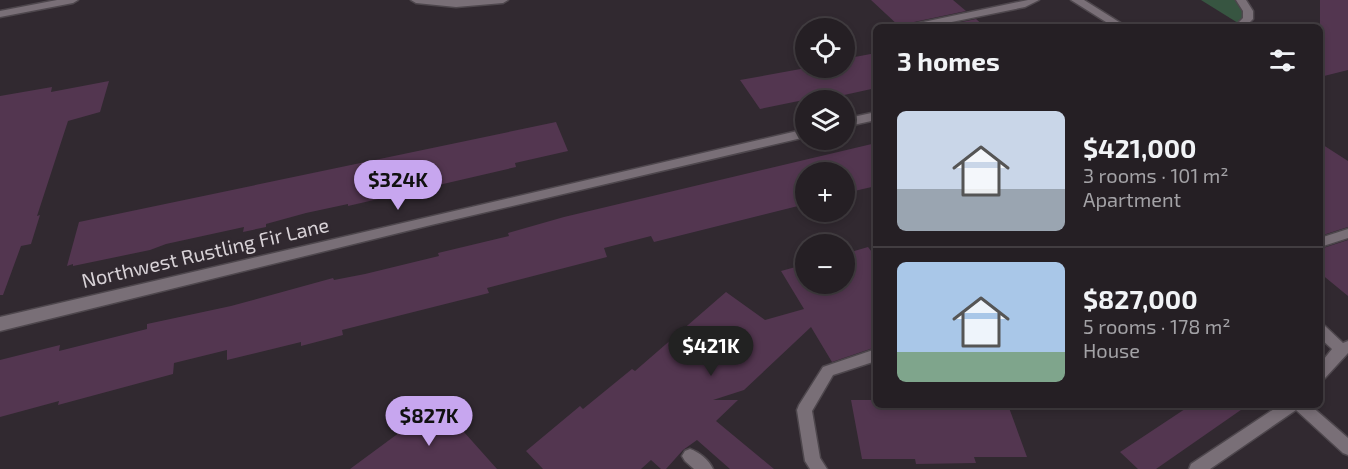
<!DOCTYPE html>
<meta charset="utf-8">
<style>
body{margin:0;font-family:"Exo 2",sans-serif;background:#312c31;color:#f1f3f6;height:100vh;display:flex;flex-direction:column;font-size:22px;white-space:nowrap}
*{box-sizing:border-box;margin:0}
p{font-size:20px;color:#a3a2a6}
.icon{flex:none;width:33px;height:33px;fill:none;stroke:currentColor;stroke-width:2;stroke-linecap:round;stroke-linejoin:round}
.map{position:relative;flex:1;overflow:hidden}
.drawer{position:absolute;left:873px;top:24px;width:450px;height:384px;display:flex;flex-direction:column;background:#251f24;border-radius:9px;box-shadow:0 3px 9px #0003,0 0 0 2px #423d41}
.drawer>*{flex:none}
.tools{position:absolute;left:795px;top:18px;display:grid;gap:12px}
.tools a{display:grid;place-items:center;width:60px;height:60px;border-radius:50%;background:#251f24;box-shadow:0 3px 9px #0003,0 0 0 2px #423d41;font-size:30px}
.price{position:absolute;translate:-50% -51px;padding:0 14px;border-radius:21px;background:#c7a6ef;color:#111;font-size:20px;line-height:39px;filter:drop-shadow(0 2px 3px #0008)}
.price::after{content:'';position:absolute;left:50%;top:36px;width:18px;height:14px;margin-left:-9px;background:inherit;clip-path:polygon(0 0,100% 0,50% 100%)}
.price.selected{background:#222;color:#fff}
ul{padding:0;list-style:none}
li{display:flex;align-items:center;gap:18px;height:150px;padding:0 24px}
li+li{border-top:2px solid #423d41}
li span{display:grid;place-items:center;flex:none;width:168px;height:120px;border-radius:9px;color:#555}
li>.icon{margin-inline-start:auto}
span .icon{width:72px;height:72px;fill:#fffc;stroke-width:1}
li b{font-size:26px}
h2{display:flex;justify-content:space-between;align-items:center;height:72px;padding:0 24px;font-size:26px}
.map>svg:first-child{display:block}
.green{fill:#375541}
.building{fill:#533650}
.lines{fill:none;stroke-linecap:round;stroke-linejoin:round}
.lane-casing{stroke:#4e474d;stroke-width:3}
.street-casing{stroke:#4e474d;stroke-width:3}
.lane{fill:#796f77;fill-rule:evenodd}
.street{fill:#796f77;fill-rule:evenodd}
.labels{text-anchor:middle;dominant-baseline:central;stroke-width:5;stroke-linejoin:round;paint-order:stroke}
.street-label{font-size:20px;fill:#d8d2d7;stroke:#312930}
</style>
<div class="map">
<svg width="1348" height="469" viewBox="0 0 1348 469">
<rect width="100%" height="100%" fill="#312930"/>
<path class="green" d="M1201 0H1241L1248 11 1238 23Z"/>
<path class="building" d="M871 0H953L966 11 914 22 908 27H900Z
M1320 0H1348V70L1320 77Z
M976 19 985 27H938Z
M876 53V88L835 97 833 94 760 109 740 80 806 68H844V59Z
M109 81 100 112 68 121 37 216 40 215 31 244 21 246 3 295H0V96L52 87 51 92Z
M556 122 568 151 515 163 516 167 348 206V204L306 213 266 224V227L243 232 244 227 166 244 150 250 73 266V264L67 266 79 222Z
M876 143V186L850 192 844 188V172H806V204L654 242 651 236 604 248 607 257 487 288 489 293 342 330 343 335 301 346V342L227 360V350L174 363 173 374 58 405 59 401 0 417V360L60 345 59 351 147 329V324L231 306 333 278 334 280 365 274 439 256 438 253 509 236 508 233 564 217Z
M1320 143 1348 161V227L1320 236Z
M1348 240V296L1320 273V249Z
M868 247 876 257V347L832 362 811 327 744 390 713 400H738L716 421 774 469H730L697 440 683 450 666 469H661L651 460 641 469H543L526 451 580 406 583 409 632 369 635 371 726 292 765 320 804 309 781 271 803 265 806 269V284H844V254Z
M851 400H876V405L909 406 1008 405 1027 457H974L976 463 916 464 915 459H862Z
M439 404 497 469H350L392 438Z
M1191 405H1248L1156 469H1138L1120 452Z"/>
<g class="lines">
<g class="lane-casing">
<path id="lane" d="M1028 0H1039L1025 7 927 27H910L914 24Z
M1348 229V238L1320 247V238Z
M1320 325 1325 326 1343 343 1348 341V353L1325 378 1320 380V364L1332 349 1320 338Z
M876 349V361L833 375 812 411 820 458 827 469H810L805 461 797 410 799 405 823 367Z
M1280 405H1310L1348 438V455L1343 453 1296 410 1210 469H1189L1191 464Z
M690 449C699 452 709 460 713 469H694L685 461 682 456 685 451Z"/>
</g>
<g class="street-casing">
<path id="street" d="M57 0H78L73 3 0 17V11Z
M411 0H508L503 3 456 7 416 3Z
M1071 0H1084L1127 27H1114Z
M1236 0H1246L1253 11V19L1245 27H1234L1243 18V11Z
M876 112V120L844 127V119Z
M806 129V137L431 225 0 331V317Z"/>
</g>
<use href="#lane" class="lane"/>
<use href="#street" class="street"/>
</g>
<g class="labels">
<g class="street-label">
<text transform="translate(205 252) rotate(-13)">Northwest Rustling Fir Lane</text>
</g>
</g>
</svg>
<div class="tools">
<a><svg class="icon" aria-label="locate" viewBox="0 0 24 24"><circle cx="12" cy="12" r="6"/><path d="M12 2v4M12 18v4M2 12h4M18 12h4"/></svg></a>
<a><svg class="icon" aria-label="layers" viewBox="0 0 24 24"><path d="M12 4l9 5-9 5-9-5zM3 14l9 5 9-5"/></svg></a>
<a>+</a>
<a>−</a>
</div>
<b class="price" style="left:398px;top:211px">$324K</b>
<b class="price selected" style="left:711px;top:377px">$421K</b>
<b class="price" style="left:429px;top:447px">$827K</b>
<section class="drawer">
<h2>3 homes<svg class="icon" aria-label="filters" viewBox="0 0 24 24"><path d="M4 7h16M4 17h16"/><circle cx="9" cy="7" r="2"/><circle cx="15" cy="17" r="2"/></svg></h2>
<ul>
<li><span style="background:linear-gradient(#c9d6e8 65%,#9aa5b1 0)"><svg class="icon" aria-label="home" viewBox="0 0 24 24"><path d="M3 11l9-7 9 7M6 9v11h12V9"/></svg></span><div><b>$421,000</b><p>3 rooms · 101 m²</p><p>Apartment</p></div></li>
<li><span style="background:linear-gradient(#a9c7e8 75%,#7fa58c 0)"><svg class="icon" aria-label="home" viewBox="0 0 24 24"><path d="M3 11l9-7 9 7M6 9v11h12V9"/></svg></span><div><b>$827,000</b><p>5 rooms · 178 m²</p><p>House</p></div></li>
</ul>
</section>
</div>
